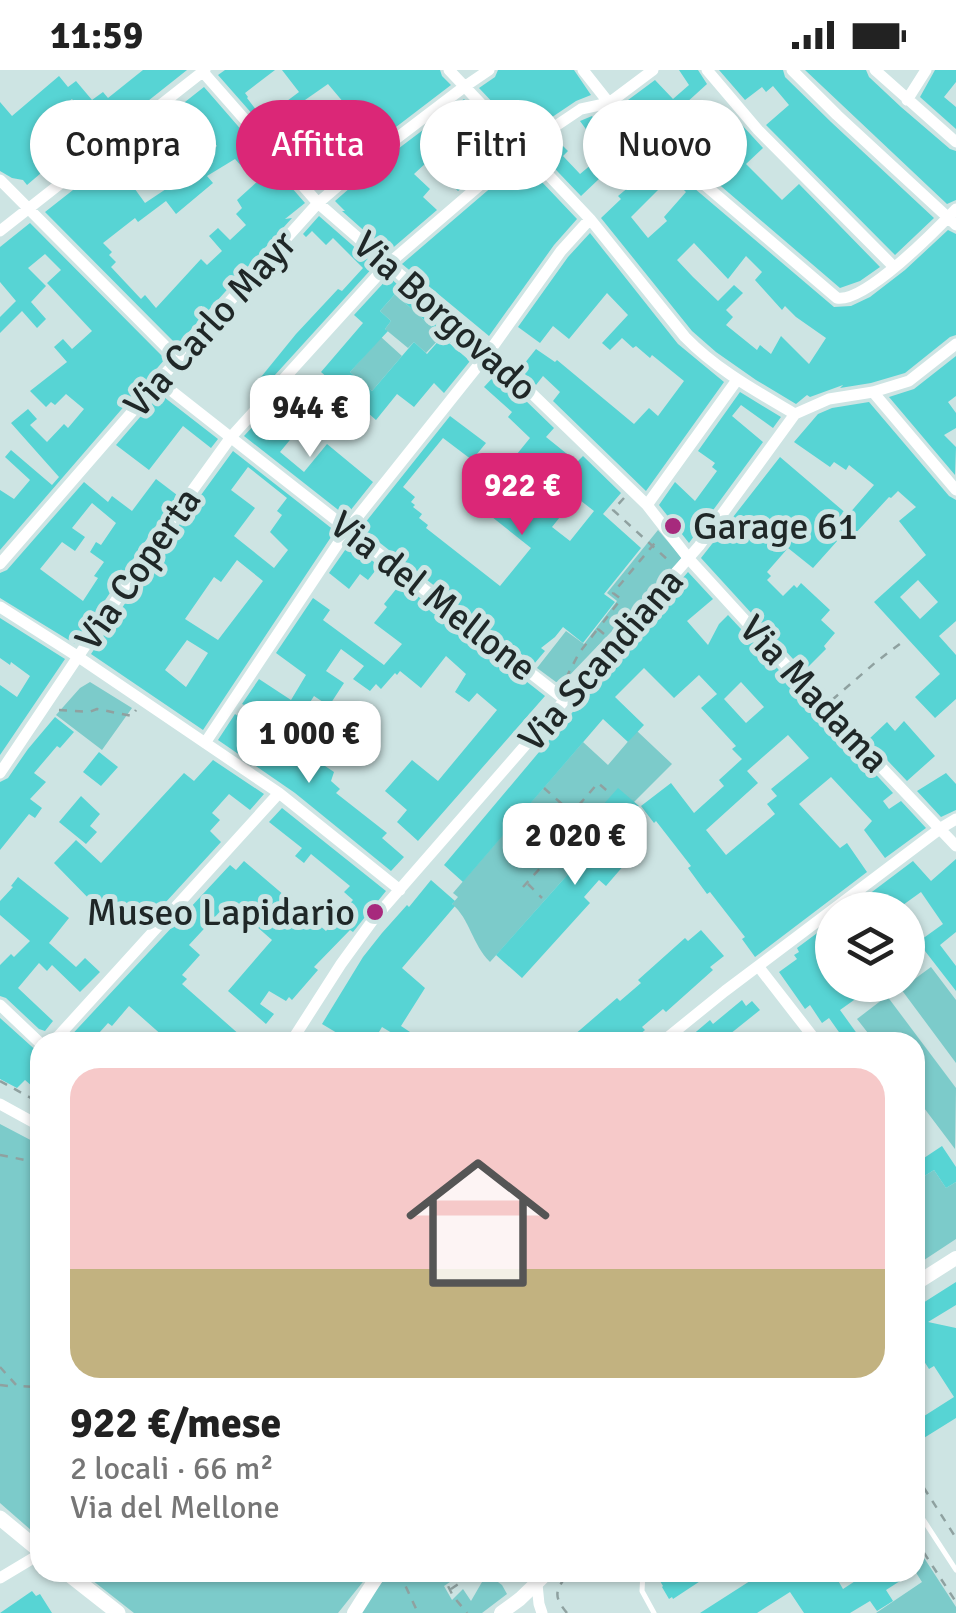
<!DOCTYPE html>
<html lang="it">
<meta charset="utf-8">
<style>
body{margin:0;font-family:Signika,sans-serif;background:#f2f2f2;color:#222;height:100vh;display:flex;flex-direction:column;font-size:38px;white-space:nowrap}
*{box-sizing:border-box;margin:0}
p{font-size:32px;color:#767676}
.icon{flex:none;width:55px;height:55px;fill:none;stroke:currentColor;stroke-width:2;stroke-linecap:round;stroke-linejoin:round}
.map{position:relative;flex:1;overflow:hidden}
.side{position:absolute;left:30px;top:962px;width:895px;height:550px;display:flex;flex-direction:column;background:#fff;border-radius:30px;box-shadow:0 2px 8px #0004}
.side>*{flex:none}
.top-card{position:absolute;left:30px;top:30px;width:898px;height:90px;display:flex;gap:20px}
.fabs{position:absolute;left:815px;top:822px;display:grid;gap:20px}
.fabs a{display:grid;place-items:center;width:110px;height:110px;border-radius:50%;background:#fff;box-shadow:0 2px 8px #0004;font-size:50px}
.price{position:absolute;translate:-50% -85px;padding:0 22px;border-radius:20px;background:#fff;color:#222;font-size:32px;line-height:65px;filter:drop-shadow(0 2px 5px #0008)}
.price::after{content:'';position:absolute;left:50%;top:60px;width:30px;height:22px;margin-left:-15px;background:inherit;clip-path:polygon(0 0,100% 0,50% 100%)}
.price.selected{background:#db2777;color:#fff}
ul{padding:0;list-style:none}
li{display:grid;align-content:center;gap:20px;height:530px;padding:0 40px}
li span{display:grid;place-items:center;height:310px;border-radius:30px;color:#555}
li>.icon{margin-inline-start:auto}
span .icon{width:180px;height:180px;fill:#fffc;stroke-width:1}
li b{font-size:42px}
.tag{padding:0 35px;border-radius:45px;background:#fff;box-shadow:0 2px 8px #0004;font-size:35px;line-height:90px}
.tag.selected{background:#db2777;color:#fff}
.status{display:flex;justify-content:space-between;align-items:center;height:70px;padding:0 50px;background:#fff;direction:ltr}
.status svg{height:28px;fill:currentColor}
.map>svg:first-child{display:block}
.green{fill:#7ccbca}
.building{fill:#57d4d4;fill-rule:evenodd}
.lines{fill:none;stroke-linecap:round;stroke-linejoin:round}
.path{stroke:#8fa1a0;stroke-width:2.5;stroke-dasharray:8 8;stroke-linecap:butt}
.service{stroke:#fff;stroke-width:5}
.minor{stroke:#fff;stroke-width:11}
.tertiary{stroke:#fff;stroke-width:14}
.secondary{stroke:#fff;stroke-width:15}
.poi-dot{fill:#a72a7d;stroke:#cde4e3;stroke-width:4}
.labels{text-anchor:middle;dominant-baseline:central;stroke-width:10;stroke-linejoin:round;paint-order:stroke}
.street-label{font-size:38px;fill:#1f2727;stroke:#cde4e3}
.poi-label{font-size:38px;fill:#1f2727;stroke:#cde4e3;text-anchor:start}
</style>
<div class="status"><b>11:59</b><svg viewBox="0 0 49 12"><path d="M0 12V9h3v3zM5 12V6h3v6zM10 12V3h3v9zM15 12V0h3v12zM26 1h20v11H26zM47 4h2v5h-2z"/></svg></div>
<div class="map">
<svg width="956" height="1543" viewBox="0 0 956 1543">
<rect width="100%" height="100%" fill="#cde4e3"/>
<path class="green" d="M395 224 442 266 426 283 414 272 408 278 385 259 391 251 380 241Z
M381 267 402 286 372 321 350 302Z
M536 394 557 411 558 419 537 445 511 425Z
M658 460 682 488 565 610 556 612 537 598 566 561 584 574 617 531 607 523Z
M90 612 132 638 102 680 56 645 80 618Z
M637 661 672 694 623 743 599 760 581 781 585 785 490 892C472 874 470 849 452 834L458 827 453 823 583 672 608 695Z
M931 897 956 930V993L901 919Z
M887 926 956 1018 955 1079 915 1026V972H875L857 949Z
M0 1054 40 1075V1468L0 1433Z
M934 1100 946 1118 956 1112V1169L915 1196V1112Z
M915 1474 956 1537V1543H876L922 1512 915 1501Z
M83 1503H370L338 1543H134Z
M389 1503H453L456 1508 444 1516 452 1530 463 1519 471 1531 482 1512 494 1509 502 1515 507 1524 482 1543H359Z"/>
<path class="building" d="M143 0H187L61 100 54 92 27 115 23 110 12 108 0 101V32L12 46 59 6 68 17 76 11 92 30 103 22 108 28ZM72 29 84 47 60 66 47 50Z
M225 0H275L245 23 248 27 247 28 263 49 299 22 282 0H440L442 6 451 15 362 83 319 120 218 5ZM328 14 360 52 356 55 358 57 331 79 305 49 314 41 305 30Z
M498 0H574L591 25 576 31 524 66 479 18 495 7Z
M679 0H698L707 14 685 34 694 43 685 50 694 59 687 67 706 84 741 54 763 78 746 94 782 130 799 114 880 197 860 211 840 218 624 33 655 10 673 29 689 15Z
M719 0H783L785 7 831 52 934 148 895 185 766 55 789 35 773 16 766 22 762 17 745 30Z
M805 0H866L869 7 901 37 950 79 956 81V130L947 134Z
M935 0H956V12L944 27 956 37V59L920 27Z
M204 17 305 133 285 149 292 148 177 275 45 142ZM202 59 217 76 196 93 179 77ZM168 81 187 105 145 133 132 115 139 110 136 106ZM235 89 243 98 245 96 258 111 237 130 242 138 236 144 246 155 230 170 218 158 209 166 222 181 207 195 201 189 156 238 145 225 141 229 111 197 116 192 109 185 112 182 103 173 135 148 138 152 166 131 176 144 213 113 207 106Z
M464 29 509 77 458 121 446 109 463 94 441 72 424 88 427 92 414 104 430 119 423 127 437 140 388 182 342 141H345L335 131 374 97Z
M608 45 834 237 851 236 870 227 905 200 948 160 956 164V265L950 267 905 303 871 313 840 318 843 315 810 327 807 325 796 334 756 310 716 282 692 261 601 148 621 129 618 126 630 116 614 98 602 109 600 108 581 126 537 80 555 68 568 81 563 86 580 104 604 84 580 51 592 46 598 54ZM671 107 686 122 664 147 667 151 648 168 631 147ZM694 173 728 209 746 186 762 202 755 210 782 240 785 236 796 247 826 268 809 294 781 266 771 284 760 275 757 280 726 255 733 247 726 240 743 223 734 215 718 231 693 207 677 190Z
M522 91 577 149 554 175 489 266 402 194Z
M319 146 375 195 264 317 257 312 296 264 338 219 342 221 363 198 333 168 326 175 312 161 306 167 303 164Z
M30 153 165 289 0 480V420L14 429 30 410 5 387 11 380 52 415 59 407 11 353 28 339 37 349 30 355 47 372 64 354 68 358 84 339 66 324 55 335 51 332 46 337 30 321 67 292 54 277 63 269 72 279 92 261 47 213 61 200 45 184 28 198 46 216 31 232 46 249 37 258 22 241 0 263V247L16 231 0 212V177Z
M590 163 678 274 724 312 646 421 553 331 560 322 543 306 536 315 520 299 536 279 555 292 557 290 634 354 649 338 658 346 684 311 652 285 650 288 636 276 633 278 622 268 610 280 602 273 628 245 607 223 569 269 553 256 540 273 518 257 568 187Z
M389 207 456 266 450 273 395 224 380 241 391 251 385 259 388 261 350 302 372 321 414 272 427 284 442 267 470 291 444 323 434 313 414 337 397 324 376 350 321 302 363 253 354 245Z
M956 286V326L948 332 956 343V358L944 365 956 377 955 405 889 327 914 319Z
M497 303 554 358 546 367 577 392 583 386 621 423 603 444 641 478 604 524 615 532 583 573 563 557 555 567 541 578 545 581 534 594 361 458 450 346 486 373 472 390 443 368 403 417 415 427 411 432 415 435 413 437 422 444 419 448 428 455 426 458 500 516 531 478 482 439 524 390 517 384 530 368 508 347 512 342 484 317ZM536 394 556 410 557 420 537 445 511 425ZM576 427 594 441 570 471 552 457Z
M740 322 781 347 773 358 741 335 732 346 763 372 689 473 659 435 675 412 695 431 717 401 712 397 715 393 698 381Z
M160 324 218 369 211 378 183 356 149 400 116 375Z
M276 331 306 356 296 367 294 365 280 382 304 402 327 374 373 412 346 446 244 366Z
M869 332 949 426 956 430V551L939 566 956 585V629L935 648 915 627 940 604 874 532 926 485 899 451 916 437 898 421 891 428 889 427 853 466 847 460 813 498 788 478 767 502 771 506 767 510 783 526 794 515 797 518 801 513 830 540 821 550 835 563 824 576 826 579 804 601 701 488 780 387 848 445 874 415 849 395 846 400 834 392 830 397 794 372 818 344 832 338ZM918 510 938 532 920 549 900 527Z
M233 381 335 461 203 660 91 584 161 480ZM248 397 287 428 277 441 282 445 270 462 288 480 274 498 234 466 255 438 231 420ZM237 490 263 511 218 570 185 549 214 507 221 512ZM187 570 208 583 186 617 165 600Z
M156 409 177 425 75 574 0 528V503L7 500 84 412 108 432 112 426 132 441ZM92 433 116 453 101 475 96 472 90 482 104 492 94 506 98 508 83 531 40 499 62 472 75 481 85 467 72 458Z
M350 473 379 496 368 510 360 504 349 519 329 503Z
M688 502 713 529 687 551 708 575 719 554 728 545 893 723 883 731 889 739 901 731 926 758 885 788 864 760 872 751 831 707 799 734 840 778 847 773 867 802 755 887 742 869 745 867 710 822 707 824 688 798 691 796 656 751 654 753 641 736 671 713 694 743 724 716 719 710 742 689 732 679 736 676 701 638 717 624 699 605 674 628 644 598 615 627 644 655 628 672 603 649 463 812 444 795 598 612 595 609ZM741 612 764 637 746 653 724 629ZM788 665 809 688 771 719 777 726 767 734 775 744 726 785 706 760 758 713 747 701Z
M401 513 545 626 418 771 397 752 407 740 385 721 412 690 438 711 497 640 477 623 469 632 455 622 466 604 446 586 421 618 400 601 397 605 395 603 381 619 376 614 370 621 353 609 364 596 341 579 326 601 344 613 329 636 314 626 300 648 306 653 300 661 242 634 259 609 291 630 306 605 276 583 313 528 330 540 323 550 384 595 402 574 374 553 387 537 384 534Z
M0 548 65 589 0 685V615L17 627 30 606 11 592 10 595 0 588Z
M235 644 294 684 298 678 334 702 331 711 340 719 336 723 387 763 382 768 404 787 391 801 295 723 218 670Z
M55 647 74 662 60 678 57 676 34 703 46 712 30 729 42 738 35 748 29 744 0 780V712L8 708 28 679Z
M904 651 935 686 907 711 868 670 887 652 895 661Z
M345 662 370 684 361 695 335 673Z
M99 682 118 697 101 716 83 702Z
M213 690 264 724 250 740 229 724 212 743 220 750 210 761 221 772 142 858 108 827 98 838 54 793 76 770 101 793 184 703 194 711Z
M946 703 956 714V740L941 747 917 721Z
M618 718 639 736 622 755 643 773 606 816 599 810 584 827 590 833 522 908 496 885 585 785 581 781 612 745 602 736Z
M81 726 100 744 90 756 97 762 86 774 59 752Z
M282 738 386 821 353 862 350 860 314 897 318 900 292 930 289 927 286 931 269 921 260 934 274 944 266 954 228 921 272 870 231 834 229 838 226 835 189 875 200 885 182 905 187 909 182 914 241 966 236 972H160L164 967 129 936 112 956 108 953 91 972H65L230 795 236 800 244 791 326 861 353 830 344 822 350 816 311 784 304 793 295 786 302 778 269 752Z
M956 789V862L940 875 956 896V921L918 872 943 854 921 822 896 840H848L913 791 931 811Z
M18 807 69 848 49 873 76 897 85 888 100 902 80 922 52 895 47 901 39 893 18 918 53 951 45 961 39 959 6 928 0 926V895L11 884 14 887 30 871 0 845V831L13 817 11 816Z
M431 810 455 831 452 834 455 836 402 898 425 918 401 956 425 972H407L382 957 373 972H352L322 954 363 887 382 863 407 835 409 837Z
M832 852V915H875L840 940 863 972H846L829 948 822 953 810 935 805 939 779 902 797 889 794 885 799 882 797 878Z
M701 860 724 886 710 897 713 900 666 942 663 939 642 957 645 960 631 972H566L617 928 620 931 641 913 638 910 685 868 688 871Z
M742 930 746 936 752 931 760 940 720 972H684L710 950 713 954Z
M0 948 40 984V1023L25 1010 17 1018 0 1009Z
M942 1076 956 1097V1112L946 1118 934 1100 915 1112V1094Z
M956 1212V1235L928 1252 956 1258V1348L919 1371 915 1365V1345L921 1348 954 1327 934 1296 929 1299 915 1277V1238Z
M665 1502H714L673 1529 672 1527 669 1529 662 1517 663 1516 660 1511 668 1506Z
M764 1502H833L843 1519 869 1502H914L886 1520 893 1531 877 1541 870 1531 850 1543H804L790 1522 757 1543H700Z
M32 1521 36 1526 40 1524 52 1543H0Z"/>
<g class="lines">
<path class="path" d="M624 428 613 440 669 491
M604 564 598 559 621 529 613 523 659 468
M566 608 579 583 597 560
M832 630 876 592 901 573
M59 640 89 642 97 639 132 646 136 640
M544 718 572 743 598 713 612 725
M528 814 542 828
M523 817 574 761 564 751 572 743
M0 1011 40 1033
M0 1085 40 1093
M0 1297 17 1316 40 1317
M0 1315 15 1317
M915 1338 920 1335
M915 1404 956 1468
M915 1469 956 1532
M44 1502 53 1511
M399 1502 418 1543
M441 1502 453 1526 467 1543
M451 1519 460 1513
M567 1543C552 1525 556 1520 569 1502"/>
<path class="service" d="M915 1437 956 1500
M643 1502 642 1521 654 1543"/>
<path class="minor" d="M449 0 590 149 685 267C717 300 756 321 795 344
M583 0 609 33 837 228C865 233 936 160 956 139
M707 0 758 60 894 197
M792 0 837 45 956 155
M875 0 956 72
M203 2 318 133 489 282 647 435 689 489 826 639 956 776
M907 30 926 0
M0 110 178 289
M0 161 205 0
M159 311 565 630
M873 322 956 420
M647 435 737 310
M0 494 178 289 318 133 368 90 464 17 489 0
M0 537 77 586 279 723 400 820
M205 673 347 460 489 282 561 181 590 149
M0 703 153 475 231 367 387 195 523 78 581 39 609 33 653 0
M758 896 817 972
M0 935 40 973
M53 972 279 723
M291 972 341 894 373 850 699 476 795 344 829 329 873 322 909 311 956 274
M662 972 725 921 941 758 956 749
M0 1034 40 1056
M0 1508 40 1484
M537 1514 539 1534 542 1543"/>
<path class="tertiary" d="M915 1214 956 1188
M354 1543 380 1502
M501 1543 520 1529 548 1502"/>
<path class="secondary" d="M0 1448 40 1481
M66 1502 118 1543"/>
</g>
<g class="poi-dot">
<circle cx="673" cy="456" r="10"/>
<circle cx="375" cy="842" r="10"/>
</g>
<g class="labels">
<g class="street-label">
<text transform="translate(445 246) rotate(42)">Via Borgovado</text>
<text transform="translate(210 254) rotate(-48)">Via Carlo Mayr</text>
<text transform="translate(138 499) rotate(-55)">Via Coperta</text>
<text transform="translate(433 526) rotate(38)">Via del Mellone</text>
<text transform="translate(601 590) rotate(-49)">Via Scandiana</text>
<text transform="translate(814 624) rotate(47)">Via Madama</text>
</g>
<g class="poi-label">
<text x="693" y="456">Garage 61</text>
<text x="355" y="842" text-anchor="end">Museo Lapidario</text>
</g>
</g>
</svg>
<div class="fabs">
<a><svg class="icon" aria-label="layers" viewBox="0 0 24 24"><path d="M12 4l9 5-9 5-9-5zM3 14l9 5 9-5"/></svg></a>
</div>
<b class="price" style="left:310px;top:390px">944 €</b>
<b class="price selected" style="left:522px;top:468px">922 €</b>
<b class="price" style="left:309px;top:716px">1 000 €</b>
<b class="price" style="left:575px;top:818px">2 020 €</b>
<div class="top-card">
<a class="tag">Compra</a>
<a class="tag selected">Affitta</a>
<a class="tag">Filtri</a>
<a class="tag">Nuovo</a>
</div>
<section class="side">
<ul>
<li><span style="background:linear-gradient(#f6c9c9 65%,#c2b280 0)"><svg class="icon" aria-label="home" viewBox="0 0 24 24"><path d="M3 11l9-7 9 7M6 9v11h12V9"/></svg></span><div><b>922 €/mese</b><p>2 locali · 66 m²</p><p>Via del Mellone</p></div></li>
</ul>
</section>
</div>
